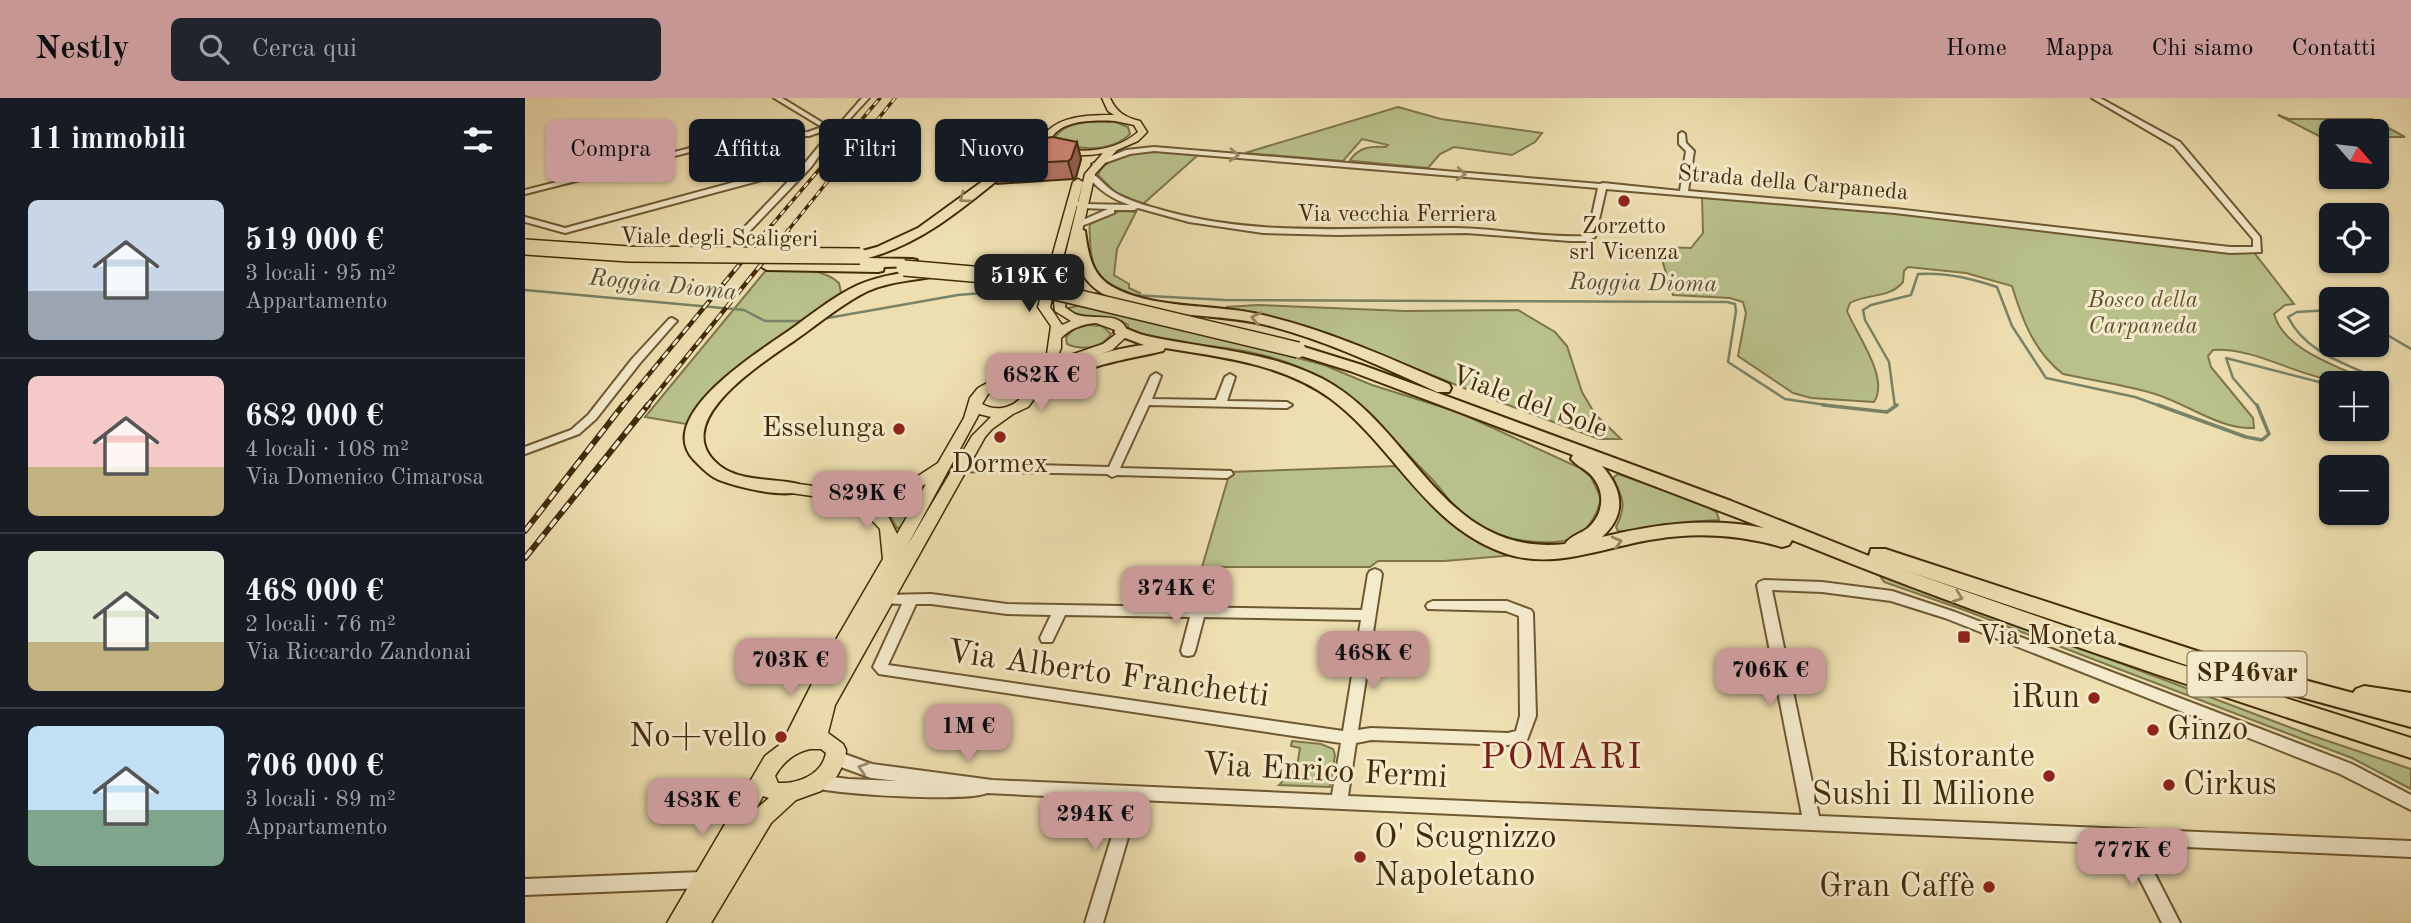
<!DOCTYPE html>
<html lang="it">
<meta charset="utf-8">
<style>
body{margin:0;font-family:"Old Standard TT",serif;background:#20242c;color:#f1f3f6;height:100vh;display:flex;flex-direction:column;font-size:26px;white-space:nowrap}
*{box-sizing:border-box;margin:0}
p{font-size:23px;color:#9ea1a6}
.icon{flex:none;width:38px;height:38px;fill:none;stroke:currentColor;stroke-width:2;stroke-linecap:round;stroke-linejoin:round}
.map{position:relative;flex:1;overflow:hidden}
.side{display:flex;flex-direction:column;background:#171b24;width:525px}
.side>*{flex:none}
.guide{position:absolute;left:21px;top:21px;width:665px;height:63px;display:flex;gap:14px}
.needle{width:46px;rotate:118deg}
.buttons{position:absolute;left:1794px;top:21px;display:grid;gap:14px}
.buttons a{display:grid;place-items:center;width:70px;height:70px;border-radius:10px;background:#171b24;box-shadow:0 2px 5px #0004;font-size:35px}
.price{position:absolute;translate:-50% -60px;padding:0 16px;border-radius:14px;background:#c59692;color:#111;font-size:23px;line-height:46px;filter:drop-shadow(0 2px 4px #0008)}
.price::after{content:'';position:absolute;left:50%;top:42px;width:21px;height:16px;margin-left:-10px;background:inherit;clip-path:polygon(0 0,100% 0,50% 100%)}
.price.current{background:#222;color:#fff}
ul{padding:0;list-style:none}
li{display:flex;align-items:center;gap:21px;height:175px;padding:0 28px}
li+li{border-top:2px solid #363941}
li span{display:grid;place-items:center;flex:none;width:196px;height:140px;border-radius:10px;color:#555}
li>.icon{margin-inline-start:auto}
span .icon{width:84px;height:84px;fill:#fffc;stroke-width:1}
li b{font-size:30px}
h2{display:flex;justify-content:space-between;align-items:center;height:84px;padding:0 28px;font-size:30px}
.chip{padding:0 24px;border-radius:10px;background:#171b24;box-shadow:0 2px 5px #0004;font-size:24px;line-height:63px}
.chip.current{background:#c59692;color:#111}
header{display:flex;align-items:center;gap:42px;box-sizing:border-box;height:98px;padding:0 35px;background:#c59692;color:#111}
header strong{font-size:33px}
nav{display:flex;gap:38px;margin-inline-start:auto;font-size:24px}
.search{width:490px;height:63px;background:#20242c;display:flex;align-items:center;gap:18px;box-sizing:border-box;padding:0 24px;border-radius:10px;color:#9ea1a6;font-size:26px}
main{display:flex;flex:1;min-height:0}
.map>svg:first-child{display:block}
.green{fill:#b9c18b;stroke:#7e764a;stroke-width:2}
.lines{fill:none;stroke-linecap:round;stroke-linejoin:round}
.stream-far1{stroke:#788367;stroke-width:2.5}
.stream{stroke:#788367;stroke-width:3.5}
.minor-casing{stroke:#6e5832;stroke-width:4}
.major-casing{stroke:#432b08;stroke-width:3}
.highway-casing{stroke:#432b08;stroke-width:4}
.minor{fill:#f4eacc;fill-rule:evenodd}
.major{fill:#eedfb0;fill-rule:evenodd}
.highway{fill:#eedfb0;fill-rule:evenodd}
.rail-far2-casing{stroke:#432b08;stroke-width:3.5}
.rail-far1-casing{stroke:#432b08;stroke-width:4.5}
.rail-casing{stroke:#432b08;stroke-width:6}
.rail-far2{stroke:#f4eacc;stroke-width:2;stroke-dasharray:6;stroke-linecap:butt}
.rail-far1{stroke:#f4eacc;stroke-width:2.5;stroke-dasharray:8;stroke-linecap:butt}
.rail{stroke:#f4eacc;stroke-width:3.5;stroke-dasharray:10;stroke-linecap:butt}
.highway-bridge-casing{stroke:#432b08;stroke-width:18;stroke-linecap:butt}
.highway-bridge{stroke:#eedfb0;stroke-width:15}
.wall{fill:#b17365;stroke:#432b08;stroke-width:2}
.shaded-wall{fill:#905e52;stroke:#432b08;stroke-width:2}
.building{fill:#ce8675;stroke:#432b08;stroke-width:2}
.oneway{stroke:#9c8a6a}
.oneway2{stroke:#98855c}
.poi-dot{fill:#8f2418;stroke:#f4eacc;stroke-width:2.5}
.labels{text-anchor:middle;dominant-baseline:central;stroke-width:6;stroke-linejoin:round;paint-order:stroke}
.far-street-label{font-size:23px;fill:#432b08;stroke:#f4eacc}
.far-poi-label{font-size:23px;fill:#432b08;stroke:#f4eacc}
.far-park-label{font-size:23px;font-style:italic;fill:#605029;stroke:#f4eacc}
.far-water-label{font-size:24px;font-style:italic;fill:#595030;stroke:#f4eacc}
.shield{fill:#f4eacc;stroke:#786443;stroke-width:2}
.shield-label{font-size:26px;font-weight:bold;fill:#432b08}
.street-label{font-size:28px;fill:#432b08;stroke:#f4eacc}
.poi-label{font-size:28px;fill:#432b08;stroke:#f4eacc;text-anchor:end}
.near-street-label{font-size:33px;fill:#432b08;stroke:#f4eacc}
.near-poi-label{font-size:33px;fill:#432b08;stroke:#f4eacc;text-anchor:end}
.near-neighbourhood-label{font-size:37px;letter-spacing:2px;fill:#7a1f14;stroke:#f4eacc}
</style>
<header>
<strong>Nestly</strong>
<div class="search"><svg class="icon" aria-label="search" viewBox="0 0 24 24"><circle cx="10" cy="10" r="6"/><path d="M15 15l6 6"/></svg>Cerca qui</div>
<nav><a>Home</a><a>Mappa</a><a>Chi siamo</a><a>Contatti</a></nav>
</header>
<main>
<section class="side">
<h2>11 immobili<svg class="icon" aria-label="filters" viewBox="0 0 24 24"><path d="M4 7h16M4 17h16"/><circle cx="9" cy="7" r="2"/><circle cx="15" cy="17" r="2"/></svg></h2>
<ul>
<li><span style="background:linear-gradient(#c9d6e8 65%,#9aa5b1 0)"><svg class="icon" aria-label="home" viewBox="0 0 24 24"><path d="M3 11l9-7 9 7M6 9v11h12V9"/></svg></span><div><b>519 000 €</b><p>3 locali · 95 m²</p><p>Appartamento</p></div></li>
<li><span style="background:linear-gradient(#f6c9c9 65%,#c2b280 0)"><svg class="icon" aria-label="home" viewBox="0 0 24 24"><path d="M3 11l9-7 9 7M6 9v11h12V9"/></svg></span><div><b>682 000 €</b><p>4 locali · 108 m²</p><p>Via Domenico Cimarosa</p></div></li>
<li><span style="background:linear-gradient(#dfe7d0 65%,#c2b280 0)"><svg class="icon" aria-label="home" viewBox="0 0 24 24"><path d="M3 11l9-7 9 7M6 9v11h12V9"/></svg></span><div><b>468 000 €</b><p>2 locali · 76 m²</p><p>Via Riccardo Zandonai</p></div></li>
<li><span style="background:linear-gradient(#bfe0f5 60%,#7fa58c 0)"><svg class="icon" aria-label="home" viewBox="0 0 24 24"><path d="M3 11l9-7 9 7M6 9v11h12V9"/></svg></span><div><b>706 000 €</b><p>3 locali · 89 m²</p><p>Appartamento</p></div></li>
</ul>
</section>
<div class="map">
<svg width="1886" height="825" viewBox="0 0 1886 825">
<rect width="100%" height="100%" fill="#eedfb0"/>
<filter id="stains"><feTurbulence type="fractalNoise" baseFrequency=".00286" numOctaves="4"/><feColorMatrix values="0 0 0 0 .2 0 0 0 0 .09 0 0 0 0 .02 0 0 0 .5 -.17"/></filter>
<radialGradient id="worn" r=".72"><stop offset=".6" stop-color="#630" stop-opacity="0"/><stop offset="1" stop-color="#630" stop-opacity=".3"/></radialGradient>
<path class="green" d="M873 9 916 21 1017 35 1010 44 987 57 929 49 915 56 903 70 828 63 825 62C834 49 846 48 861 49L863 47 837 41 818 63 720 55Z
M1753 17 1764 21H1847L1880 39H1852V33H1806V39L1794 38Z
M590 24 603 29 605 36C586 55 551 53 529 41 539 22 572 23 590 24Z
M629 52 673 57 618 106 590 94 573 77C581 58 611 54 629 52Z
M1177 99 1377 115 1727 152 1769 206 1760 207 1749 216C1759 252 1811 267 1841 282 1787 292 1741 249 1688 252L1683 258 1686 269 1728 320 1729 330C1696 332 1664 307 1633 297 1602 287 1569 283 1538 276 1509 254 1497 221 1487 188L1441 175 1383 169 1379 173 1378 184C1364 201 1343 195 1325 205L1322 213C1331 236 1365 280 1349 304L1286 300 1268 295 1213 258 1221 215 1218 204 1205 200 1148 197 1133 149 1166 150 1178 135Z
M595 113 611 114 592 151 589 177 604 186V190L615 195 612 198C579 185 566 179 565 142 565 136 564 131 565 126Z
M242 171C265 172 296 168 314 185L316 194 311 202 251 246 167 327 120 319Z
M563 205 799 267 847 287 933 314 1055 370 1066 379 1076 400C1071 423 1057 442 1031 444 997 446 958 438 933 412 922 401 914 387 902 376 871 344 825 294 787 275 735 248 673 248 616 240L603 232V227C584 213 562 223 540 211Z
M733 207 880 213 993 212 1030 234 1042 248 1057 294 1070 316 1096 341H1074C1024 322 973 304 924 284 850 255 779 224 701 209Z
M563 227 577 228 586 236C577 250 557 253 542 246L541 239 549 231Z
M872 368C913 410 932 440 991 457L919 463H853L845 469H677L705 374Z
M1093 376 1180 407 1192 415 1194 422 1162 424 1103 434 1093 433 1091 429C1102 407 1098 400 1088 380Z
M392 390H399L376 430H372L363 415 351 405Z
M1355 478 1407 494 1785 637 1886 671V691L1827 660 1439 512 1359 484Z
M767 643 796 646 808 651 810 657 805 689 754 687 772 669 775 650 766 648Z"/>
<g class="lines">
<path class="stream-far1" d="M0 192 219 212 240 223H279
M564 195 581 196
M606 197 700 202 1202 204 1210 206 1211 213 1203 264 1260 301 1315 309
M1806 212 1772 214 1763 219C1780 253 1816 264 1849 279L1856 286 1852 287
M297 221 433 197 493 192
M1852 231 1886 251
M1370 309 1364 264 1340 222 1338 212 1346 207 1386 197 1393 176C1421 174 1446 180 1472 189L1487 228 1521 280 1610 299 1638 309
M1733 309 1708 280 1701 260 1806 287"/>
<path class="stream" d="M1298 307 1362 314 1372 307
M1633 307 1721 339 1737 342 1744 336 1732 307"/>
<g class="minor-casing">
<path id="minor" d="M249 0H257L306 30 317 23 337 0H344L321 25 309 34V37L286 69 220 138 213 136 274 72 40 135 0 124V119L40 130 280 65 303 37 301 32 284 38 224 39 0 96V92L224 35 283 34 297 29Z
M1567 0H1575L1655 44 1735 139 1736 154 1705 155 1370 115 1081 91 1070 139 1062 143H1045L941 135 812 137 738 135 664 124 613 110 609 112H589V115L554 129H551V125L583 111 558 110 544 104 548 102 559 106 605 107C587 101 573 92 561 76L565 74C575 80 582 91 594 97 609 105 627 109 644 114 737 139 832 129 927 130 971 130 1015 140 1060 138L1063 136 1073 90 629 53 605 56 571 68 567 66 601 52 629 49 1075 86 1078 85 1155 93 1161 53 1154 46V36L1157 34 1160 36 1161 45 1169 53 1163 93 1370 111 1705 149H1728V141L1649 48Z
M147 220 152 223 150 225 115 265 71 321 54 336 0 356V349L46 332 63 317 107 261 144 221Z
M631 275 636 278 627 301 691 302 700 279 705 276 710 279 702 303 762 304 767 307 762 310 624 307 595 370 706 373 708 376 702 380 592 377 587 379 582 376 434 373 428 369 434 365 584 369 626 278Z
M850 471 855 473 857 476 833 632 846 630 983 635 991 633 995 618 994 518 981 513 903 511 901 508 903 505 908 503H982L1006 512 1008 515 1011 618 1002 642 983 647 846 642 831 645 823 698 1277 717 1232 487 1234 484 1239 482 1297 484 1367 493 1430 514 1827 666 1886 697V712L1815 676 1420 520 1366 503 1297 494 1247 492 1294 718 1886 743V759L1615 747 1655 825H1637L1597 746 614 702 578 825H560L598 702 462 695C443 704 310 697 287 689L285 684 287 679 293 677 323 681 373 683 346 680 305 665 303 660 305 655 311 653 347 666 467 682 807 697 816 645 354 576 348 569 377 506 352 505 350 502 352 499 357 497 406 496 482 506 837 512 843 476 845 473ZM391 506H406L482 516 526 517 515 540 517 544H527L540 517 665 519 656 553 658 557 663 558 668 557 670 553 679 519 836 522 818 633 363 567Z
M177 774 183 776 186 782 183 788 177 790 0 797V781Z"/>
</g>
<g class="major-casing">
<path id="major" d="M577 0H585C591 14 601 20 615 23L622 34 613 43 592 52 570 76 540 209C543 211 546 214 550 216 567 224 599 210 603 237L587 252 530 273 503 309 488 316 467 331 460 339 310 607 303 635 318 646 321 652 320 663 312 678 296 693 271 702 246 725 186 825H142L240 658 257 645 298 564 358 461 355 431 339 414 322 403 266 395 258 390 266 385 326 393 360 392 390 380 413 365 439 320 445 300 453 290 466 283 496 276 515 264 522 256 526 228 513 209 548 84 553 81 558 84 525 209 537 227 546 223 530 213 529 205 560 76 578 55C557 59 532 59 515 44 527 17 564 17 589 17L583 13ZM590 23 609 27 613 34C592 53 549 60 525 43 534 21 570 22 590 23ZM571 225 590 232 591 236 578 246 531 262 536 250V240C546 230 558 226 571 225ZM479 288 492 289 501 293C492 309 473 315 457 306L463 296ZM454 316 466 319 447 338 382 448ZM401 386 372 436 364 420 345 403 383 395ZM285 651H296L301 655C297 677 273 686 253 685L250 678C257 665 270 654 285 651ZM238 698 244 700 231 711Z"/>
</g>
<g class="highway-casing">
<path id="highway" d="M491 59 497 62 495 64C447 102 403 144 343 160L387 161 392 162V168L359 169 358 173 353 174 242 172 235 168 242 164 333 165 334 162 328 158 330 155 352 149 393 130Z
M553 129 560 133C563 155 566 176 586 188 625 211 688 206 733 216 800 231 862 259 924 286L926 290 924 294H912C855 268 798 241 737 226 688 214 617 221 575 194 553 180 549 156 546 133Z
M406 171 413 175 411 178C388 183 365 183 343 193 318 205 296 224 273 240 241 263 139 324 195 368 216 384 248 380 273 386L275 390 273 394C254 399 212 389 194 382 184 378 177 370 169 362 128 319 233 254 262 234 285 218 307 199 333 187 356 177 382 174 406 171Z
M597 229C606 232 613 236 622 238 681 251 744 253 798 281 889 329 917 459 1040 446 1045 438 1055 436 1063 430 1080 415 1081 391 1064 375 1058 370 1051 367 1046 361L1048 357 825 273 767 255 765 252 767 249H779L837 267 1206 403 1344 458 1346 451H1360L1678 555 1828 595 1831 591 1839 588 1886 595V629L1676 572 1379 472 1600 549 1886 640V660C1678 592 1470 525 1267 442L1264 447 1257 449C1215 437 1173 434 1131 441 1081 448 1029 473 979 455 901 428 869 348 806 301 759 266 696 259 640 250L638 253C605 261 574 264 544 280 531 287 516 304 501 301L499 297 501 293C536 268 576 252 619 247L592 237 589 234 592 231ZM1077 368 1239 430C1183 419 1131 426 1077 439 1102 417 1098 391 1077 368Z"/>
</g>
<use href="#minor" class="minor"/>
<use href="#major" class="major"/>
<use href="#highway" class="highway"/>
<g class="rail-far2-casing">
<path id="rail-far2" d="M240 135 355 0
M261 135 370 0"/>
</g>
<g class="rail-far1-casing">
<path id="rail-far1" d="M97 309 242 133
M121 309 263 133"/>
</g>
<g class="rail-casing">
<path id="rail" d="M0 433 98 307
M0 460 123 307"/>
</g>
<use href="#rail-far2" class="rail-far2"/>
<use href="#rail-far1" class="rail-far1"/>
<use href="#rail" class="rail"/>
<g class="highway-bridge-casing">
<path id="highway-bridge" d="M0 149 104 156 335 158
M379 170 459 177 773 252"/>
</g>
<use href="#highway-bridge" class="highway-bridge"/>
</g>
<path class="wall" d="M556 61 551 79 548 81 472 86 467 67Z"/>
<path class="shaded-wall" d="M552 44 556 61 551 79 548 81 543 63Z"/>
<path class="building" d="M528 39 552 44 546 61 543 63 467 67 501 42Z"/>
<defs><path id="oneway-chevron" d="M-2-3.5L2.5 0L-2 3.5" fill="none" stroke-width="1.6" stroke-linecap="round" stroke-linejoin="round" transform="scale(1.75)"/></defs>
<g class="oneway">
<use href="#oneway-chevron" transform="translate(709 57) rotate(4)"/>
<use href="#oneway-chevron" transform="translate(936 76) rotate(5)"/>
<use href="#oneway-chevron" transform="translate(338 670) rotate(-163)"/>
</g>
<g class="oneway2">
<use href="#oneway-chevron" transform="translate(439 100) rotate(143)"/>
<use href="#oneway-chevron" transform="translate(731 220) rotate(-167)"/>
<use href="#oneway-chevron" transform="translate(1092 444) rotate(-15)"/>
<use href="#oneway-chevron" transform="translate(1433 499) rotate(19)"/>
</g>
<g class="poi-dot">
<circle cx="1099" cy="103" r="7"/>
<circle cx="374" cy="331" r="7"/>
<circle cx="475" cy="339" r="7"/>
<rect x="1432" y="532" width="14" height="14" rx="3.5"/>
<circle cx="1569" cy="600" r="7"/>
<circle cx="1628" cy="632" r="7"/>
<circle cx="256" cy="639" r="7"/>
<circle cx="1524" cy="678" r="7"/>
<circle cx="1644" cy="687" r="7"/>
<circle cx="835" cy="759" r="7"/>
<circle cx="1464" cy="789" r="7"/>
</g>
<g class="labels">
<g class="far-street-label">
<text transform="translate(1268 85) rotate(5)">Strada della Carpaneda</text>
<text x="872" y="116">Via vecchia Ferriera</text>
<text transform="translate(194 140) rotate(1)">Viale degli Scaligeri</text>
</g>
<g class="far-poi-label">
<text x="1099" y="128">Zorzetto<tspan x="1099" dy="26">srl Vicenza</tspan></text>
</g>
<g class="far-park-label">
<text x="1618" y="202">Bosco della<tspan x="1618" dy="26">Carpaneda</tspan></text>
</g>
<g class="far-water-label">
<text transform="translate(1118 186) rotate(1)">Roggia Dioma</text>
<text transform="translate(138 188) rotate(6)">Roggia Dioma</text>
</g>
<rect class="shield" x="1662.5" y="553.5" width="119" height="45" rx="5"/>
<g class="shield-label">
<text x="1722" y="576">SP46var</text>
</g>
<g class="street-label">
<text transform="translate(1004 305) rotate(20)">Viale del Sole</text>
</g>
<g class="poi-label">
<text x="360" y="331">Esselunga</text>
<text x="475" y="367" text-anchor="middle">Dormex</text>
<text x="1453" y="539" text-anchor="start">Via Moneta</text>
</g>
<g class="near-street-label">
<text transform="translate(583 577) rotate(8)">Via Alberto Franchetti</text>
<text transform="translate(800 674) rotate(3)">Via Enrico Fermi</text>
</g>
<g class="near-poi-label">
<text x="1555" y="600">iRun</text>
<text x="1642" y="632" text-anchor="start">Ginzo</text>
<text x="242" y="639">No+vello</text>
<text x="1510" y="659">Ristorante<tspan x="1510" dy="38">Sushi Il Milione</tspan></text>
<text x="1658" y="687" text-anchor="start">Cirkus</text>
<text x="849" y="740" text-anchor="start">O' Scugnizzo<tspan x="849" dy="38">Napoletano</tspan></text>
<text x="1450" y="789">Gran Caffè</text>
</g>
<g class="near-neighbourhood-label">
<text x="1037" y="660">POMARI</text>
</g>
</g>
<rect width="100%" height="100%" filter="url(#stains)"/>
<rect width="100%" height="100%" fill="url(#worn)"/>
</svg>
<div class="buttons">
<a><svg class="needle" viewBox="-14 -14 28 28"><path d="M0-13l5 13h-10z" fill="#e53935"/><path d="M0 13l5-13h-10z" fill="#9ea1a6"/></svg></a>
<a><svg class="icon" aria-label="locate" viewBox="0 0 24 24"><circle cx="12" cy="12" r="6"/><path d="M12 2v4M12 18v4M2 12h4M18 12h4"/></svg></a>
<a><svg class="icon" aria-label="layers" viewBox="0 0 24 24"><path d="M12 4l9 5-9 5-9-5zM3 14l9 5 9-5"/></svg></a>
<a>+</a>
<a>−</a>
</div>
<b class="price current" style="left:504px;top:216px">519K €</b>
<b class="price" style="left:516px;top:315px">682K €</b>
<b class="price" style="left:342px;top:433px">829K €</b>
<b class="price" style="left:651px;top:528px">374K €</b>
<b class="price" style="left:848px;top:593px">468K €</b>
<b class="price" style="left:265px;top:600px">703K €</b>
<b class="price" style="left:1245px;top:610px">706K €</b>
<b class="price" style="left:443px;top:666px">1M €</b>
<b class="price" style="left:177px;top:740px">483K €</b>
<b class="price" style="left:570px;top:754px">294K €</b>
<b class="price" style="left:1607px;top:790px">777K €</b>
<div class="guide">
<a class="chip current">Compra</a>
<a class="chip">Affitta</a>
<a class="chip">Filtri</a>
<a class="chip">Nuovo</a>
</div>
</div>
</main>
